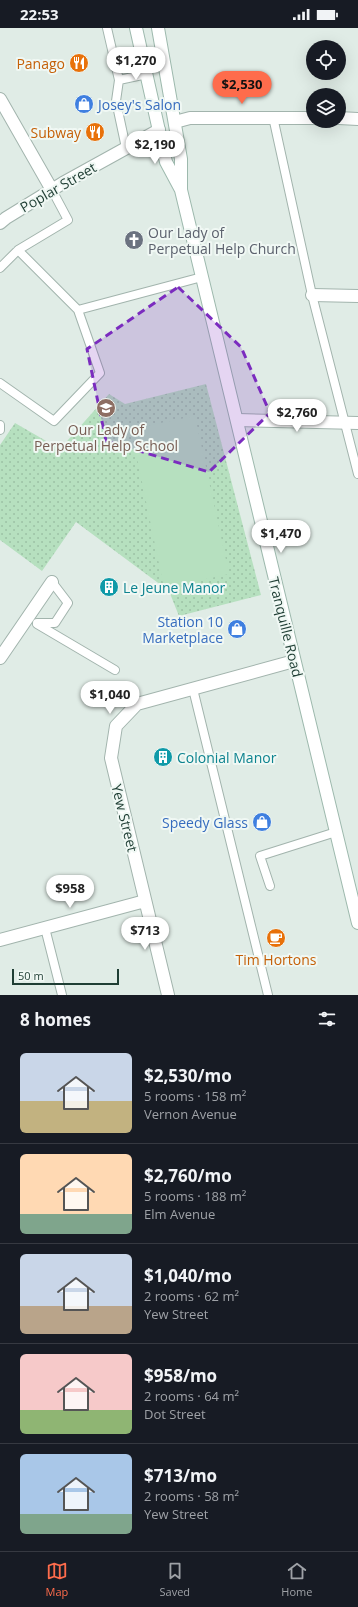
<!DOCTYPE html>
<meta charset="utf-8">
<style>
body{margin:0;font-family:"Open Sans",sans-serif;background:#242831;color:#f1f3f6;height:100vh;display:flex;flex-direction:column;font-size:15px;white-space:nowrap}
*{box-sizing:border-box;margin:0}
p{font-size:13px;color:#9ea1a6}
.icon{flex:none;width:22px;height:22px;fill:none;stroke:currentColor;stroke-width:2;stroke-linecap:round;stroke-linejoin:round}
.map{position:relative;height:967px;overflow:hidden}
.details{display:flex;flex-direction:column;background:#171b24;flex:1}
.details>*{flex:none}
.controls{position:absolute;left:306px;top:12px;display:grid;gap:8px}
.controls a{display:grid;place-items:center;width:40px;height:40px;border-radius:50%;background:#171b24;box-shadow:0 4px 16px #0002;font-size:20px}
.scale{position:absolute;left:12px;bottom:10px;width:107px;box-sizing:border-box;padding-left:4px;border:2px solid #1f3e34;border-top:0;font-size:11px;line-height:14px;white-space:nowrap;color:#1f3e34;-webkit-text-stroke:3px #f0f8f4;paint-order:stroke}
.price{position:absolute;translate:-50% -34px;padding:0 9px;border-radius:14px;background:#fff;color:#222;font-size:13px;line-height:26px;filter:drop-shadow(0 1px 2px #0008)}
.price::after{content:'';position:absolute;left:50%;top:24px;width:12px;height:9px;margin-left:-6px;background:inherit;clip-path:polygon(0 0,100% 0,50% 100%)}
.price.on{background:#fe6c4c;color:#111}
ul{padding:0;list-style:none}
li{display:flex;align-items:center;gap:12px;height:100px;padding:0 20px}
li+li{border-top:1px solid #363941}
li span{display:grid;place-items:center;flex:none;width:112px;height:80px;border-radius:6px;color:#555}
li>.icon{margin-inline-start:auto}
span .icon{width:48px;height:48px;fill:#fffc;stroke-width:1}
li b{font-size:17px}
h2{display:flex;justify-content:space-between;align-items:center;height:48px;padding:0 20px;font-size:17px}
.status{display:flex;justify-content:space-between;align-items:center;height:28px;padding:0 20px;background:#171b24;direction:ltr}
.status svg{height:11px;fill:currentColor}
.tab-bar{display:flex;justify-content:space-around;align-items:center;height:56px;border-top:1px solid #363941;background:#171b24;font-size:11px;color:#9ea1a6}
.tab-bar a{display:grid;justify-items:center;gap:2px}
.tab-bar .on{color:#fe6c4c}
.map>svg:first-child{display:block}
.grass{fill:url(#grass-dots)}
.garden{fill:#b6e0bf}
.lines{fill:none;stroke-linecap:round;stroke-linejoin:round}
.lane-casing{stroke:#a2b4ad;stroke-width:10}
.street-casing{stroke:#a2b4ad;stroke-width:14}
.secondary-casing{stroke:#9db9ad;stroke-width:14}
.lane{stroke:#fff;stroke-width:8}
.street{stroke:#fff;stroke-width:12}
.secondary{stroke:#fff;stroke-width:12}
.marked{fill:#7b2cbf;fill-opacity:0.2;stroke:#7b2cbf;stroke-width:3;stroke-dasharray:8 5;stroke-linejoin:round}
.labels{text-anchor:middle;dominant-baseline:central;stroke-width:4;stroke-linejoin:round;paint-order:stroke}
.food-label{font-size:14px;fill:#c56008;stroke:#f0f8f4;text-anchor:end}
.shop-label{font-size:14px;fill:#366cbe;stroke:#f0f8f4;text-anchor:end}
.street-label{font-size:14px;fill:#1f3e34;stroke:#f0f8f4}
.worship-label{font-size:14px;fill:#5b616d;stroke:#f0f8f4;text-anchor:start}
.education-label{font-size:14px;fill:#785e54;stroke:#f0f8f4}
.culture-label{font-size:14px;fill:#0d838f;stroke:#f0f8f4;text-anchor:start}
</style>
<div class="status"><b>22:53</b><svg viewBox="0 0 49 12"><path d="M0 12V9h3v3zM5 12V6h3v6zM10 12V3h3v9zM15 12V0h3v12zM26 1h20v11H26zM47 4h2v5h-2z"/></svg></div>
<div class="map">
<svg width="358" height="967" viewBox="0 0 358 967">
<defs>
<pattern id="grass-dots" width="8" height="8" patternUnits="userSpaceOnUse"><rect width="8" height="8" fill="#b6e0bf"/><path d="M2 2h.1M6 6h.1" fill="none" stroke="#9cc1a5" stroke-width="1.8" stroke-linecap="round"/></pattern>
</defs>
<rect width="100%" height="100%" fill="#e0ece6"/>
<path class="grass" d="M206 356 261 567 179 588 169 563 76 494 42 543 0 512V417L15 395 60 421 109 366 125 376Z"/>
<path class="garden" d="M195 388 229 546 164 560 131 401Z"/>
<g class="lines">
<g class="lane-casing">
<path id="lane" d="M107 0 119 52 116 73 126 120
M119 52 147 46
M273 89 312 267 358 446
M18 222 68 192 52 162
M0 240 18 222 78 282 100 345 54 393 0 355
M78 282 202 249
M0 397V402
M37 595H55L68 575 52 554
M37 596 115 642
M193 661 268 967
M270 858 260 828 336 804
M45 900 62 967"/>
</g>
<g class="street-casing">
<path id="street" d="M0 71 52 162
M339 90 358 91
M175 94 190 90H313
M0 195 6 190 63 155 159 102
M312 267 358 268
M237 392 358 395
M0 630 52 554
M0 912 145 873
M168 967 111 730 116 698 137 676 294 633"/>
</g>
<g class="secondary-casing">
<path id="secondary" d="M136 0 166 134 181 162 358 895
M158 0 181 131V161"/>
</g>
<use href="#lane" class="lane"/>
<use href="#street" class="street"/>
<use href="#secondary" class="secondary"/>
</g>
<path class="marked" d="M178 259 241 319 270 385 209 444 106 413 87 321Z"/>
<defs>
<g id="restaurant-disc" transform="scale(1)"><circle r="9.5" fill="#e8710a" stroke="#f0f8f4"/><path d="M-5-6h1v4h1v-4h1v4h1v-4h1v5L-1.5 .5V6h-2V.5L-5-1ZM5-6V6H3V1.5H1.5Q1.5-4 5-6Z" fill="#fff"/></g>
<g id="shop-disc" transform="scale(1)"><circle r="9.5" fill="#3f7fe0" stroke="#f0f8f4"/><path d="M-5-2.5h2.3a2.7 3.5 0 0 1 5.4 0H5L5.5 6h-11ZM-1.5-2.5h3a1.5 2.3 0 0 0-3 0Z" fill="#fff"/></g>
<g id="church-disc" transform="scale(1)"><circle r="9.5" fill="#6b7280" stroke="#f0f8f4"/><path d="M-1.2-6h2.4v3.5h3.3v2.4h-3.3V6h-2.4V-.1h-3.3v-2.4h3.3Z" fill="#fff"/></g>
<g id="school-disc" transform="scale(1)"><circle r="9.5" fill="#8d6e63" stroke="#f0f8f4"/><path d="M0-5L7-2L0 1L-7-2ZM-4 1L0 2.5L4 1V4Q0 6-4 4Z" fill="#fff"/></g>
<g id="building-disc" transform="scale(1)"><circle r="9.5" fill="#0f9aa8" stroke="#f0f8f4"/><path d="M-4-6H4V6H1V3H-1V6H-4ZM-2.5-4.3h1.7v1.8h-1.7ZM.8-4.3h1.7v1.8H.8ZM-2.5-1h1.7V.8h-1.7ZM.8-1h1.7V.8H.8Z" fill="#fff"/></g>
<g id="cafe-disc" transform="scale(1)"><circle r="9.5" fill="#e8710a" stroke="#f0f8f4"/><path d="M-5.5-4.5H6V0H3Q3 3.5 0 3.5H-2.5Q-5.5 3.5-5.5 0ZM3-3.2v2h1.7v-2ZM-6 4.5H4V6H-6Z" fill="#fff"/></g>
</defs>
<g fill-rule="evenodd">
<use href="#restaurant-disc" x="79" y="35"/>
<use href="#shop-disc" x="84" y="76"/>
<use href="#restaurant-disc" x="95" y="104"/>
<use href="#church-disc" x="134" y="212"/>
<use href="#school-disc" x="106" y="380"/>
<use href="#building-disc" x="109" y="559"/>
<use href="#shop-disc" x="237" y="601"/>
<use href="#building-disc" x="163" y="729"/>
<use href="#shop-disc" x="262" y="794"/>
<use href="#cafe-disc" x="276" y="910"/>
</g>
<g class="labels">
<g class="food-label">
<text x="65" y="35">Panago</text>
<text x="81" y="104">Subway</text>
<text x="276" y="931" text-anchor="middle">Tim Hortons</text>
</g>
<g class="shop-label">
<text x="98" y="76" text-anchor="start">Josey's Salon</text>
<text x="223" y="593">Station 10<tspan x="223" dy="16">Marketplace</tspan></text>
<text x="248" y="794">Speedy Glass</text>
</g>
<g class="street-label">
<text transform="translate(58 159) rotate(-30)">Poplar Street</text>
<text transform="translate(286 599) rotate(76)">Tranquille Road</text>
<text transform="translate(125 790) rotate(76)">Yew Street</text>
</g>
<g class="worship-label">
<text x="148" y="204">Our Lady of<tspan x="148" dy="16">Perpetual Help Church</tspan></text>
</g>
<g class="education-label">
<text x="106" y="401">Our Lady of<tspan x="106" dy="16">Perpetual Help School</tspan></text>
</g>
<g class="culture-label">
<text x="123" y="559">Le Jeune Manor</text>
<text x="177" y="729">Colonial Manor</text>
</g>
</g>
</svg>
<div class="controls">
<a><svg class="icon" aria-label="locate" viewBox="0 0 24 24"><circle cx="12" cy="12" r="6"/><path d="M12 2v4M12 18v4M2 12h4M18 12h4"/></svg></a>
<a><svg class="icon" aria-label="layers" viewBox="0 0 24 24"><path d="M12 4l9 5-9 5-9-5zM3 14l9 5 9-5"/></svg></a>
</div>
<div class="scale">50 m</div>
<b class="price" style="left:136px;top:53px">$1,270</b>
<b class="price on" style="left:242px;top:77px">$2,530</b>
<b class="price" style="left:155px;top:137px">$2,190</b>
<b class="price" style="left:297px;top:405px">$2,760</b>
<b class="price" style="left:281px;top:526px">$1,470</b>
<b class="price" style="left:110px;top:687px">$1,040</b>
<b class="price" style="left:70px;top:881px">$958</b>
<b class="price" style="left:145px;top:923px">$713</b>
</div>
<section class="details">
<h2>8 homes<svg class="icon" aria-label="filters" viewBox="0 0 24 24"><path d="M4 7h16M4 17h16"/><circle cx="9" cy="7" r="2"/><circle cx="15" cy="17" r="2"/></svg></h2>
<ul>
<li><span style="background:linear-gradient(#c9d6e8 60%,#c2b280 0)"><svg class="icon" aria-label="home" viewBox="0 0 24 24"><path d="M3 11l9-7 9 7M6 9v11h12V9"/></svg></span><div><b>$2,530/mo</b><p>5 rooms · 158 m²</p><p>Vernon Avenue</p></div></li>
<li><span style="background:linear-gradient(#ffd9b3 75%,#7fa58c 0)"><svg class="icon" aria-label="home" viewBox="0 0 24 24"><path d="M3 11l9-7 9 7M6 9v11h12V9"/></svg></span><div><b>$2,760/mo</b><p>5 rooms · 188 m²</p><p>Elm Avenue</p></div></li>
<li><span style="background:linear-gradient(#c9d6e8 65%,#b9a48a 0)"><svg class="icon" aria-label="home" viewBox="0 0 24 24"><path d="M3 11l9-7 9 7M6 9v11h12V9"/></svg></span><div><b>$1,040/mo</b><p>2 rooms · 62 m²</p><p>Yew Street</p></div></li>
<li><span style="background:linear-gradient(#f6c9c9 70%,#8fb573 0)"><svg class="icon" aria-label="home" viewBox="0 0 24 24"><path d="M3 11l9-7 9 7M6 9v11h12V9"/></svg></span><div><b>$958/mo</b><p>2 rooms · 64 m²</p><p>Dot Street</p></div></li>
<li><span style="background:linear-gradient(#a9c7e8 75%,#7fa58c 0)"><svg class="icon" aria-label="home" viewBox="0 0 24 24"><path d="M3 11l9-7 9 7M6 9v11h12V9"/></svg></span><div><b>$713/mo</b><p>2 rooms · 58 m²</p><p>Yew Street</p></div></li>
</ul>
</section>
<nav class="tab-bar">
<a class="on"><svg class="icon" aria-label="map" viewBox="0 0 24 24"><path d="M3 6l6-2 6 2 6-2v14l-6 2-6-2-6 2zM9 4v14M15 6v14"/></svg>Map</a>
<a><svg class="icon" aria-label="saved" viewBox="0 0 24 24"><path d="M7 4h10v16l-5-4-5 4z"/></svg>Saved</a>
<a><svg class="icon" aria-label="home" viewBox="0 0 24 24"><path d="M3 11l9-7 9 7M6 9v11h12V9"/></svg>Home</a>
</nav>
